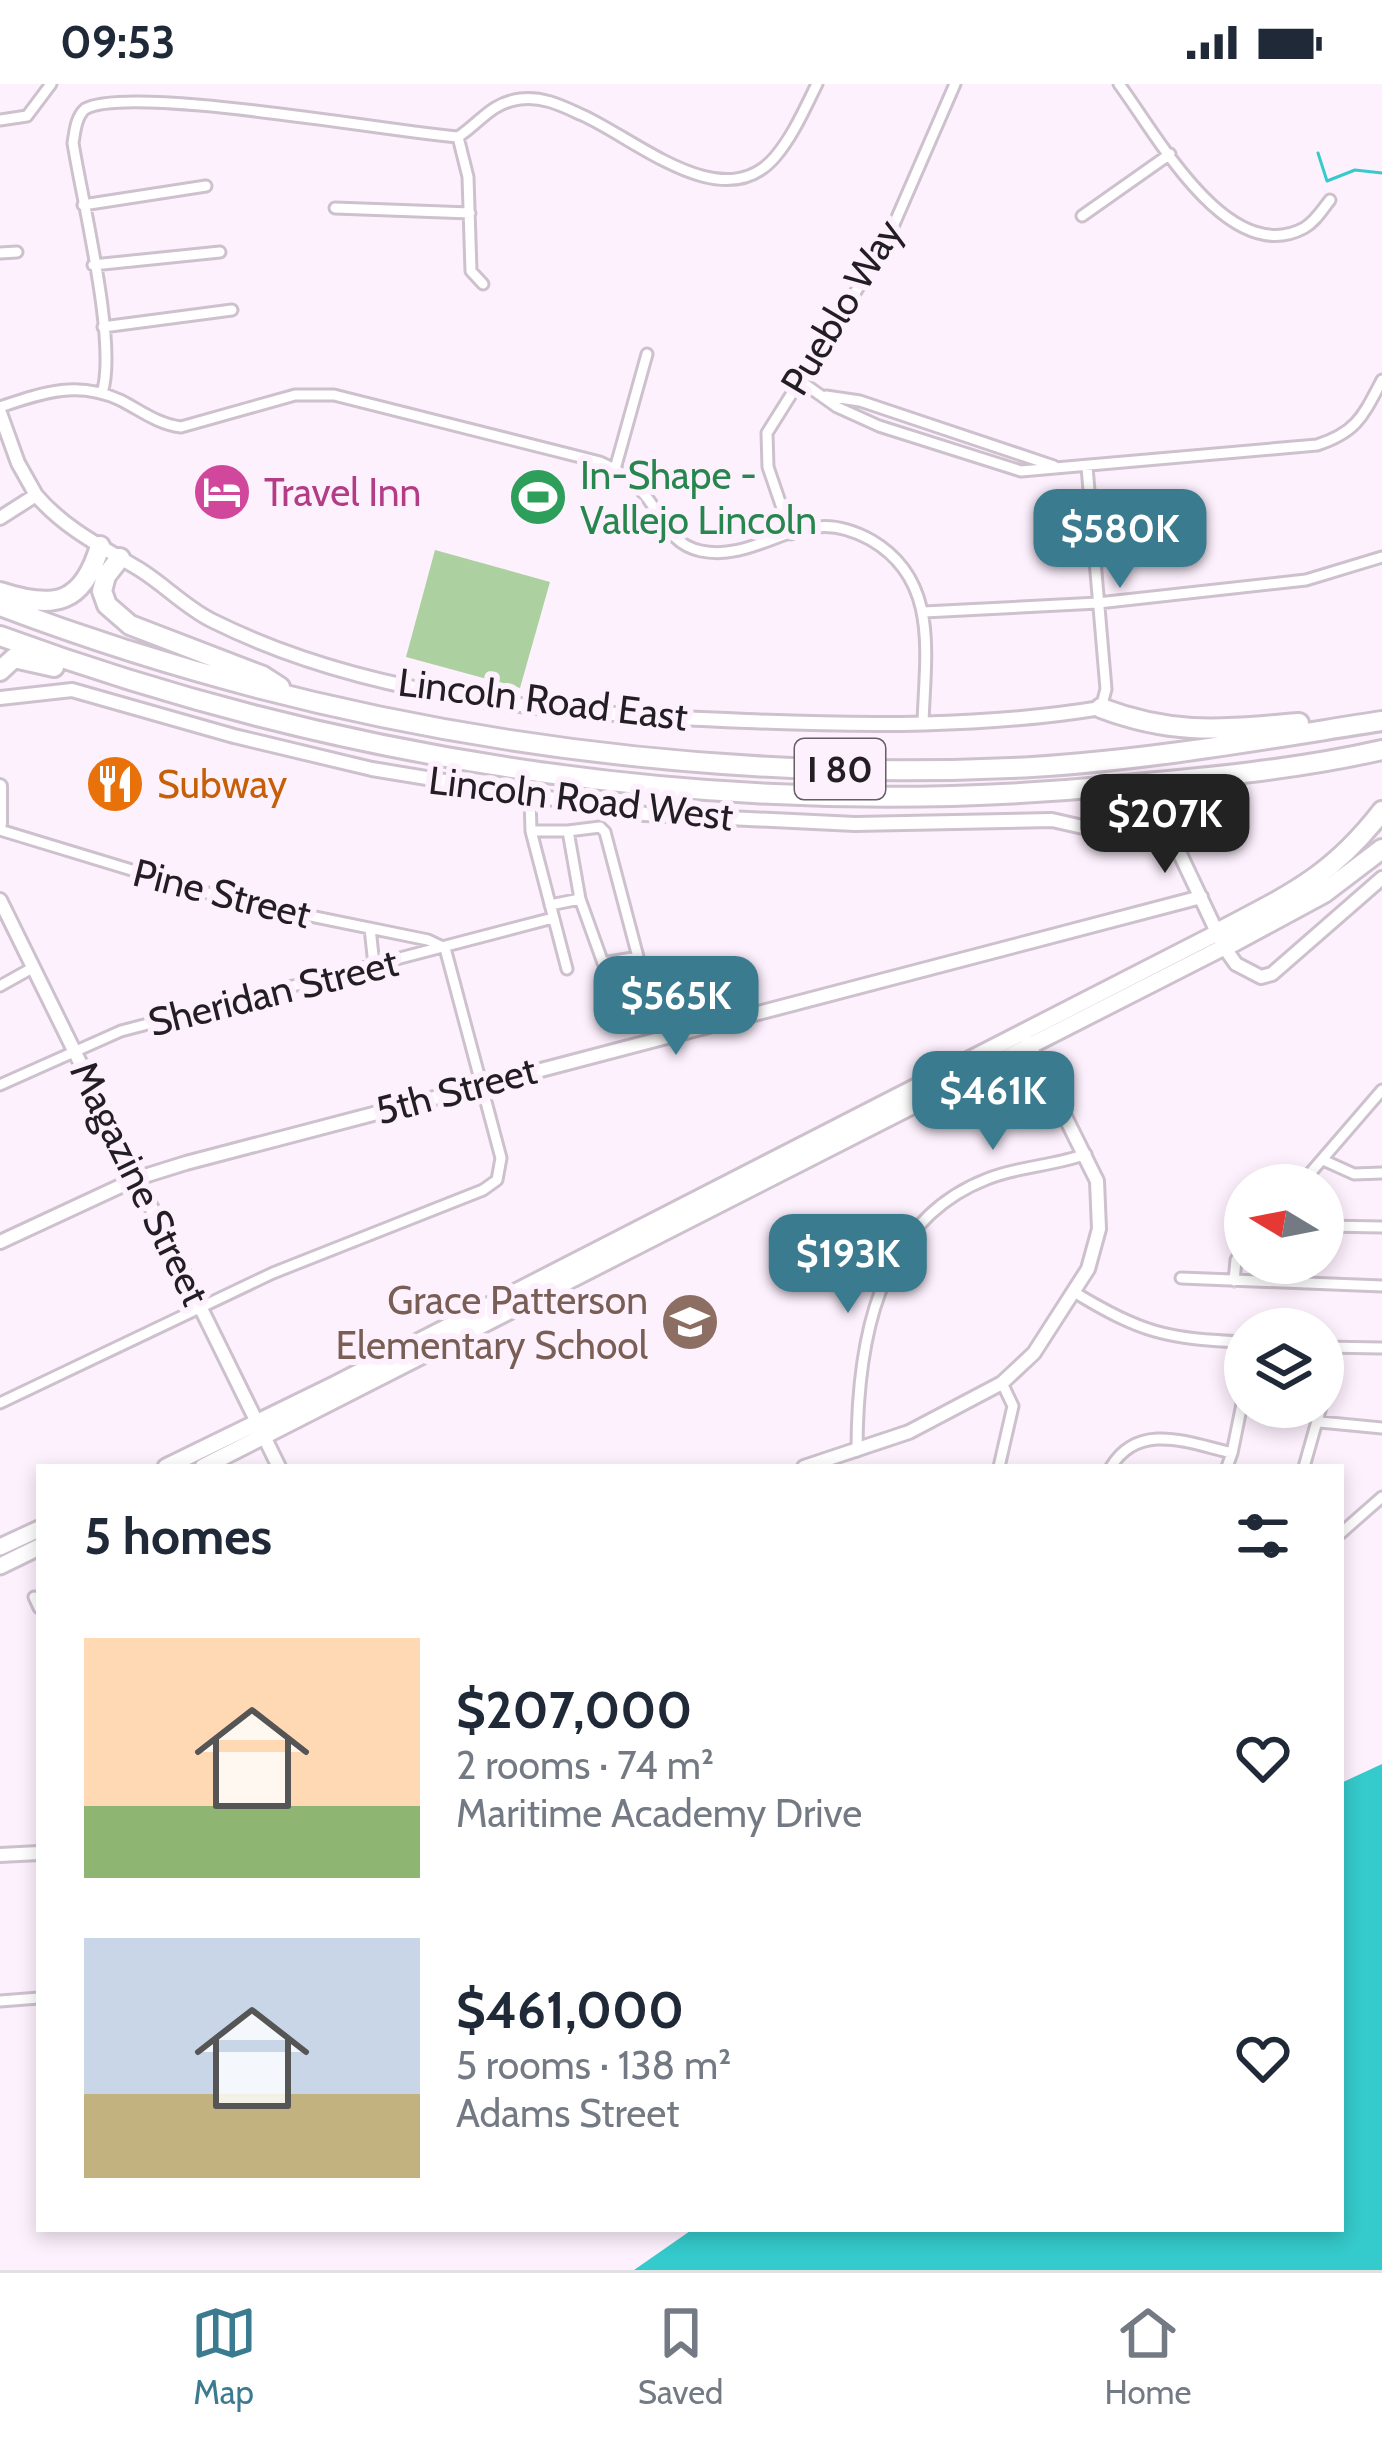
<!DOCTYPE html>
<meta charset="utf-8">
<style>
body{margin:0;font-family:Cabin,sans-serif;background:#f2f2f3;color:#1f2937;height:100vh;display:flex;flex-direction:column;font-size:45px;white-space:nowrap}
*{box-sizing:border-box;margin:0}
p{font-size:39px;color:#747a83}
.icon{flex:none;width:66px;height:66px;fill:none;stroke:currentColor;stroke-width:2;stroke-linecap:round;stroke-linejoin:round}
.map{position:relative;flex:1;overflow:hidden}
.details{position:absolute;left:36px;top:1380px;width:1308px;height:768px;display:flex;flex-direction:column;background:#fff;border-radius:0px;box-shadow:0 6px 18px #0003}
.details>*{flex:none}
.needle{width:78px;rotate:280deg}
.buttons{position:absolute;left:1224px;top:1080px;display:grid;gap:24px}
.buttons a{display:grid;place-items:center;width:120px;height:120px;border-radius:50%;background:#fff;box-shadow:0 6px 18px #0003;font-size:60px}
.price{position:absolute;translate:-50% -102px;padding:0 27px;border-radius:24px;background:#3b7b8f;color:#fff;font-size:39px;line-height:78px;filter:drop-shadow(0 3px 6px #0008)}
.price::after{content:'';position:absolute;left:50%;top:72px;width:36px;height:27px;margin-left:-18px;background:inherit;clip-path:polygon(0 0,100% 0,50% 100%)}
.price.on{background:#222;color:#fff}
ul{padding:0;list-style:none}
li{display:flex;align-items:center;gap:36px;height:300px;padding:0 48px}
li span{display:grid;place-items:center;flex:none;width:336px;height:240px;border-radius:0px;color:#555}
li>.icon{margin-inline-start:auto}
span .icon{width:144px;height:144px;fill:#fffc;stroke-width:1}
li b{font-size:51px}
h2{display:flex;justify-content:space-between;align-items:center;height:144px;padding:0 48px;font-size:51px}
.status{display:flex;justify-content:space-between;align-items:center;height:84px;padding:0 60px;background:#fff;direction:ltr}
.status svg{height:33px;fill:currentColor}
.menu{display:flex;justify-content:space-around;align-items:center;height:168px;border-top:3px solid #e0e1e3;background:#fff;font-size:33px;color:#747a83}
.menu a{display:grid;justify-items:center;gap:6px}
.menu .on{color:#3b7b8f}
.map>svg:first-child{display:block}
.green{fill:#add0a1}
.water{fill:#35cacb}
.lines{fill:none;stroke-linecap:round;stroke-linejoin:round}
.stream{stroke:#35cacb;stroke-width:3}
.minor-casing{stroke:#cec1ce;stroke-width:15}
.tertiary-casing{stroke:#cec1ce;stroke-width:18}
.primary-casing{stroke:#cec1ce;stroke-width:21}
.motorway-casing{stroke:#cec1ce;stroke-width:24}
.minor{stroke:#fff;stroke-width:9}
.tertiary{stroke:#fff;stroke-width:12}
.primary{stroke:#fff;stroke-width:15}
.motorway{stroke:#fff;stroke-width:18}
.labels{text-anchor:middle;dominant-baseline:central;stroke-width:12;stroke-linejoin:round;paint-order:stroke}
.shield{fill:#fef1fe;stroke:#645d65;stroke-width:3}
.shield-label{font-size:36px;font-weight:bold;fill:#221e23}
.street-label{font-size:39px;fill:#221e23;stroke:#fef1fe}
.leisure-label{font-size:39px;fill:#27864d;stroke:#fef1fe;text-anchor:start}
.hotel-label{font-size:39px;fill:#b23c85;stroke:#fef1fe;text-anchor:start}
.food-label{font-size:39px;fill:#c56008;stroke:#fef1fe;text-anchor:start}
.education-label{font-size:39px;fill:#785e54;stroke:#fef1fe;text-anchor:end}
</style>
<div class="status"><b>09:53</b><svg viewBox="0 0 49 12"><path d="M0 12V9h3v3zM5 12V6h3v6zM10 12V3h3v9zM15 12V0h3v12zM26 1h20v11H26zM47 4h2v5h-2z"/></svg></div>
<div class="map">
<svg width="1382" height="2186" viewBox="0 0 1382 2186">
<rect width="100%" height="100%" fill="#fef1fe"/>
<path class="green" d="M435 466 550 498 520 604 406 573Z"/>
<path class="water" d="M1382 1680V2186H634L693 2145H1341V1699Z"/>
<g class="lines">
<path class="stream" d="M1318 69 1327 97 1355 86 1382 89"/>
<g class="minor-casing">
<path id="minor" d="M1119 0C1155 48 1228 185 1304 144 1315 138 1322 126 1330 116
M0 36 27 32 51 0
M458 53 468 93 471 187 483 200
M83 121 206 102
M335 124 470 129
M1082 132 1170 70
M0 169 17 168
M93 181 220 168
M103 243 232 226
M799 296 837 323 879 342 1021 387 1317 361C1357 348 1363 332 1382 296
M102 309C118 261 82 116 73 59 75 47 76 33 85 25 128 0 391 48 458 53 480 39 490 19 520 15 543 12 562 22 582 31 636 55 723 134 775 73 793 52 805 24 817 0
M826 312 860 317 1054 382
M0 323C42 309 77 296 120 316 140 326 157 340 181 343L295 311H334L600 378C618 386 632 394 644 410 663 432 668 460 701 467 744 476 778 446 818 443 836 441 856 448 871 456 940 496 925 571 923 639
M1087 383 1106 605 1101 624
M615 385 647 270
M791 450 768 383 767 349 885 161 955 0
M924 528 1098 519 1306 496 1382 473
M530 713 531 747 567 885
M0 746 227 815 428 856 445 864 501 1074 497 1096 483 1106 273 1189 0 1319
M531 747H568L580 815 603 879 638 873 605 748 600 743 568 747
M550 821 580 815
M370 844 374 881
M0 902 34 883
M0 1001 121 947 553 834
M1323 1076 1354 1090 1382 1089
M1300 1101 1382 1006
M1323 1142 1382 1143
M1181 1194 1382 1202
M1234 1197 1236 1176 1245 1162
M1074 1208C1141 1249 1167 1255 1245 1258
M1323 1263 1382 1264
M1323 1310 1328 1263
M1320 1338 1382 1344
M857 1367C857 1261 876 1138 987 1095 1019 1082 1054 1082 1086 1070
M1232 1369 1243 1315 1240 1258
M999 1383 1013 1322 1002 1299
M1111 1383C1139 1337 1189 1359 1232 1369L1227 1383
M1304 1383 1321 1323
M1341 1449 1382 1413
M34 1513 39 1524
M0 1917 39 1914"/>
</g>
<g class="tertiary-casing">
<path id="tertiary" d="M0 329 18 379 36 411 0 434
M36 411C64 444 102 463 139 485 165 501 186 524 213 537 376 618 568 630 747 637 864 642 985 643 1101 624
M0 614 72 606 234 652 372 685 645 730 855 740 1052 736 1127 753 1171 751 1224 863 1236 880 1261 893 1272 890 1382 794
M0 702V740
M0 816 279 1383
M0 1158 138 1094 186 1079 1201 813
M804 1383 909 1348 1002 1299 1034 1269 1088 1185 1099 1145 1097 1097 1028 958
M0 1771 39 1769"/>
</g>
<g class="primary-casing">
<path id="primary" d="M166 1383 334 1301 1217 849
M203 1383 1224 863
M0 1463 39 1445
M0 1482 39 1463"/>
</g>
<g class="motorway-casing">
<path id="motorway" d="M120 474 106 492 102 507 107 521 130 541 263 592 280 603
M0 508C55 526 83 520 100 462
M0 522C327 646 683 701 1032 683 1149 676 1266 655 1382 637
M0 552C354 682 737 738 1113 702 1203 694 1294 686 1382 666
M0 587 14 574 54 583
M1101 624C1175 652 1223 645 1299 639
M1093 717C1131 714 1146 723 1171 751
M1171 751C1170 719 1180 709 1212 705
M1217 849C1289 811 1331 793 1382 727
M1224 863 1324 809 1382 765"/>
</g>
<use href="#minor" class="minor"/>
<use href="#tertiary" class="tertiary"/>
<use href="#primary" class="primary"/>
<use href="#motorway" class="motorway"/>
</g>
<defs>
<g id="hotel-disc" transform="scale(3)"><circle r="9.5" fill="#d1479c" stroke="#fef1fe"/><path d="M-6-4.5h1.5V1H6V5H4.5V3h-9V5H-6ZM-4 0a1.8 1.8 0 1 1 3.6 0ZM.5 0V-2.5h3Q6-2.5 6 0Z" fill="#fff"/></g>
<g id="stadium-disc" transform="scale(3)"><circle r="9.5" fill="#2e9e5b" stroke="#fef1fe"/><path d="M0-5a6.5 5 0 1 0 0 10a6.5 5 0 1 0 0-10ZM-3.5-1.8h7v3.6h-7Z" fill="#fff"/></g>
<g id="restaurant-disc" transform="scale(3)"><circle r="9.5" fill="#e8710a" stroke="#fef1fe"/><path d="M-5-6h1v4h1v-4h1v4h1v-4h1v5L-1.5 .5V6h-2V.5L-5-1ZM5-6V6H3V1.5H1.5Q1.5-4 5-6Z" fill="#fff"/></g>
<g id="school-disc" transform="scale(3)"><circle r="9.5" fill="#8d6e63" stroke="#fef1fe"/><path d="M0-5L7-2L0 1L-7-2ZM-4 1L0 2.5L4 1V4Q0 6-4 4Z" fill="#fff"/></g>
</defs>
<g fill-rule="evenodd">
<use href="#hotel-disc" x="222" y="408"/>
<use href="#stadium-disc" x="538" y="413"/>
<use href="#restaurant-disc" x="115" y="700"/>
<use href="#school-disc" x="690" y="1238"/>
</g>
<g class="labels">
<rect class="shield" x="795" y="655" width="90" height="60" rx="9"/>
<g class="shield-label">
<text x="840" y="685">I 80</text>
</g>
<g class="street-label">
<text transform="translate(841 223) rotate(-59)">Pueblo Way</text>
<text transform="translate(543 615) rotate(7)">Lincoln Road East</text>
<text transform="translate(581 714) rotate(7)">Lincoln Road West</text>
<text transform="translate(222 809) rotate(14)">Pine Street</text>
<text transform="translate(273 908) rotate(-14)">Sheridan Street</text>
<text transform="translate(456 1006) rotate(-15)">5th Street</text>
<text transform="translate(140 1099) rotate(64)">Magazine Street</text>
</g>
<g class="leisure-label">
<text x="580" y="391">In-Shape -<tspan x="580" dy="45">Vallejo Lincoln</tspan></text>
</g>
<g class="hotel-label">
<text x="264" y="408">Travel Inn</text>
</g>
<g class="food-label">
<text x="157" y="700">Subway</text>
</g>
<g class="education-label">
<text x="648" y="1216">Grace Patterson<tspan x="648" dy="45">Elementary School</tspan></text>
</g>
</g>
</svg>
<div class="buttons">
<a><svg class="needle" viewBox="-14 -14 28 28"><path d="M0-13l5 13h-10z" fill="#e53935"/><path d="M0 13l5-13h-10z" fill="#747a83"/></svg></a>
<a><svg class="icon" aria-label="layers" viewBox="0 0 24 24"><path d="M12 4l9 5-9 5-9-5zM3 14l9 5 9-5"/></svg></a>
</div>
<b class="price" style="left:1120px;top:507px">$580K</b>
<b class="price on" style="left:1165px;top:792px">$207K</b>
<b class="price" style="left:676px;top:974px">$565K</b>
<b class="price" style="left:993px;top:1069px">$461K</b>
<b class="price" style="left:848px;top:1232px">$193K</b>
<section class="details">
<h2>5 homes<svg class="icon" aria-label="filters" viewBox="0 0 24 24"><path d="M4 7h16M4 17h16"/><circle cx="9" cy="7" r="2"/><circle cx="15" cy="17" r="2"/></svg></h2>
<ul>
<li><span style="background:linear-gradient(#ffd9b3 70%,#8fb573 0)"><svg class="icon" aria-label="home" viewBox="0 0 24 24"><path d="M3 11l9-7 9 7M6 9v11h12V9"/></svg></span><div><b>$207,000</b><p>2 rooms · 74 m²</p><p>Maritime Academy Drive</p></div><svg class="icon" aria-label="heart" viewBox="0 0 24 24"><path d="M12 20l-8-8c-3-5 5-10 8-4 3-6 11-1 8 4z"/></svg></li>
<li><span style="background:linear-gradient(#c9d6e8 65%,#c2b280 0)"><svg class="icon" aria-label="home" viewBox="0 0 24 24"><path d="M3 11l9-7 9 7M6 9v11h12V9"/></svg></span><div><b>$461,000</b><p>5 rooms · 138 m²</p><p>Adams Street</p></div><svg class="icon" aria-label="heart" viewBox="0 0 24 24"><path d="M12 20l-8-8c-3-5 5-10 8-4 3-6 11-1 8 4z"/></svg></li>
</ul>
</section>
</div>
<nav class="menu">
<a class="on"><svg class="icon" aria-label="map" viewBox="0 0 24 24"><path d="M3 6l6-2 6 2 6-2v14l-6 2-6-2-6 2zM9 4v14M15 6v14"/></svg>Map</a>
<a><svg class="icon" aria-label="saved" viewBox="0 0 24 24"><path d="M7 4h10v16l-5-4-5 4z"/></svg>Saved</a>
<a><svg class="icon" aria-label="home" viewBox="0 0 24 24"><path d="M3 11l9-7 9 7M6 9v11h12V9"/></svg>Home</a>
</nav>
